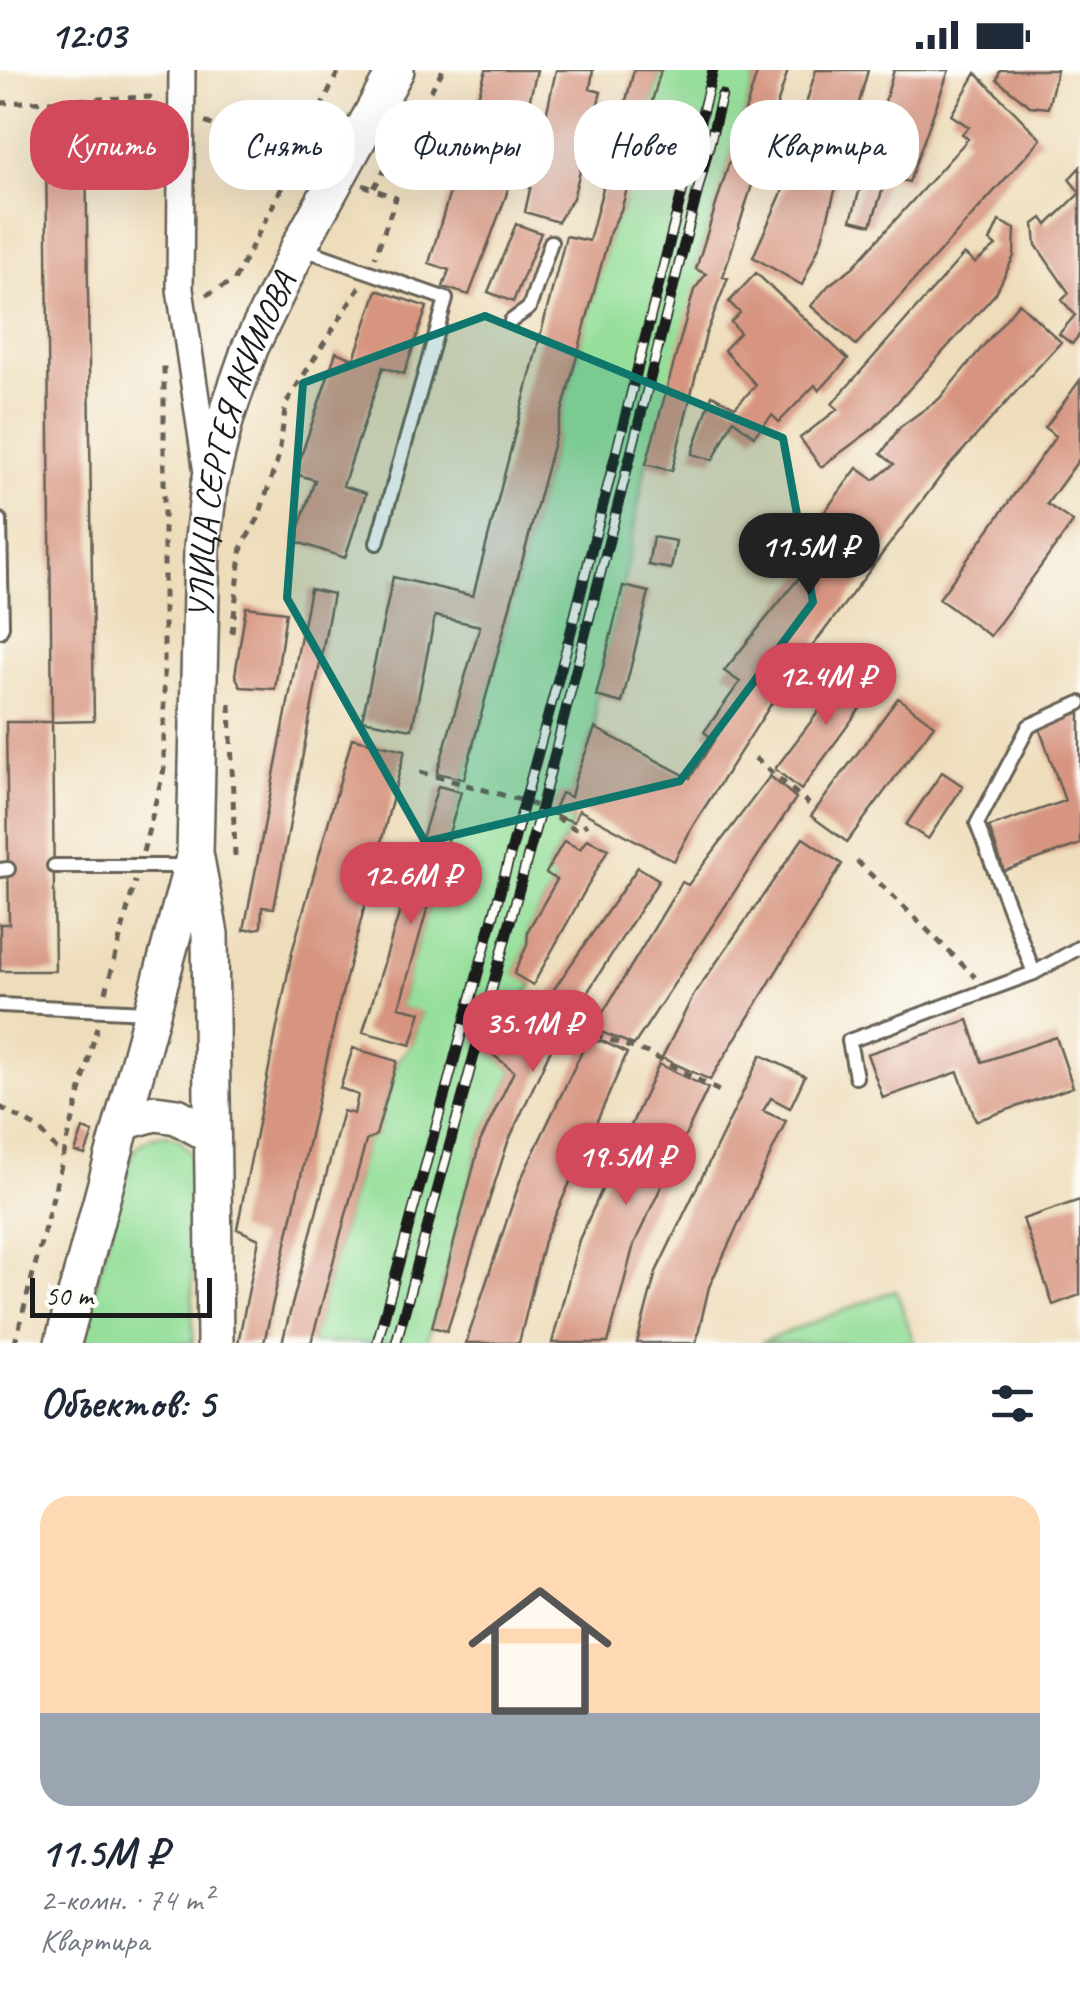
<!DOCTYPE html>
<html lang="ru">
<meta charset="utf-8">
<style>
body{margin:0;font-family:Caveat,sans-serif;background:#f2f2f3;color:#1f2937;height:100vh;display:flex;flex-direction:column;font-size:38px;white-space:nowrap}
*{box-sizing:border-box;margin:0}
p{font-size:32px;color:#747a83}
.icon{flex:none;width:55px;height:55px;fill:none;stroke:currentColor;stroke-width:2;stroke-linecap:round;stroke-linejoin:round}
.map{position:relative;height:1273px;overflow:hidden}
.side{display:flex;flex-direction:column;background:#fff;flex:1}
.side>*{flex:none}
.hud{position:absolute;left:30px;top:30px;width:1020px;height:90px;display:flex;gap:20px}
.scale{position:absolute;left:30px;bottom:25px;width:182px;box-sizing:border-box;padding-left:10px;border:5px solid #1c1c1c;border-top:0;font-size:28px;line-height:35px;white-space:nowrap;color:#1c1c1c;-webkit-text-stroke:8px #fdfcf7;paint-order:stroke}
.price{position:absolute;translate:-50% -85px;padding:0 22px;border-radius:35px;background:#d1495b;color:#fff;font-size:32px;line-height:65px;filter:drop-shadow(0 2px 5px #0008)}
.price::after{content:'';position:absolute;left:50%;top:60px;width:30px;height:22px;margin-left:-15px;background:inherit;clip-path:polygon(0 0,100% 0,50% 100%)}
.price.selected{background:#222;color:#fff}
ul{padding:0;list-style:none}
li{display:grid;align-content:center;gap:20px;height:530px;padding:0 40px}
li span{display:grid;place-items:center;height:310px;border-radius:30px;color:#555}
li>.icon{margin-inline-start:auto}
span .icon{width:180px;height:180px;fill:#fffc;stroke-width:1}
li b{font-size:42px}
h2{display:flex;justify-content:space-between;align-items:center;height:120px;padding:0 40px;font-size:42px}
.chip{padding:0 35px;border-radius:40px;background:#fff;box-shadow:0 10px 40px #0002;font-size:35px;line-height:90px}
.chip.selected{background:#d1495b;color:#fff}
.status{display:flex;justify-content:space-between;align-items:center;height:70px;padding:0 50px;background:#fff;direction:ltr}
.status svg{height:28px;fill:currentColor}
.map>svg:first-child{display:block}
.green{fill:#96df9b;stroke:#597e5c;stroke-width:2.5}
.building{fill:#d79581}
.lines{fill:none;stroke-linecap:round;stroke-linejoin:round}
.service-casing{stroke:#666054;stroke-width:18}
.minor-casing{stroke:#666054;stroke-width:30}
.secondary-casing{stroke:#666054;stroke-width:40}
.path{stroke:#666054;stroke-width:5;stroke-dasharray:8 8;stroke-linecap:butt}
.service{stroke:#fff;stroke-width:12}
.minor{stroke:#fff;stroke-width:25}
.secondary{stroke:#fff;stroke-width:35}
.rail-casing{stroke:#1c1c1c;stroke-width:11}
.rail{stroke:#fdfcf7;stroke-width:8;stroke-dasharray:22;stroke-linecap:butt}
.marked{fill:#0f766e;fill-opacity:0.2;stroke:#0f766e;stroke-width:8;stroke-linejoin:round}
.labels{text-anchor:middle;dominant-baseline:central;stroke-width:8;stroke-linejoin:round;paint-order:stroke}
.street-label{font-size:35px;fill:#1c1c1c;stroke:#fdfcf7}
</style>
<div class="status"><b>12:03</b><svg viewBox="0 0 49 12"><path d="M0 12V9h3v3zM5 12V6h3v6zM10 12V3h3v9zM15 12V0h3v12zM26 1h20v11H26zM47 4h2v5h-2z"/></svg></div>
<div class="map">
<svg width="1080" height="1273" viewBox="0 0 1080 1273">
<rect width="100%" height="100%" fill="#fdfcf7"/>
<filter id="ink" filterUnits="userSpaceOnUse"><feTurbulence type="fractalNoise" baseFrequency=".01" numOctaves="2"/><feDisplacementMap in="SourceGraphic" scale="20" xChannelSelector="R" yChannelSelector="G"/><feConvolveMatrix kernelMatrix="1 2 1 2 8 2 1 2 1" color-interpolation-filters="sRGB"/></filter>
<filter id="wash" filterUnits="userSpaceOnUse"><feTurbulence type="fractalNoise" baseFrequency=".0048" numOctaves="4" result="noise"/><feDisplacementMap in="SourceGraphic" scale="40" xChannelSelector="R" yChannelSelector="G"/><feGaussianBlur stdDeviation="2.25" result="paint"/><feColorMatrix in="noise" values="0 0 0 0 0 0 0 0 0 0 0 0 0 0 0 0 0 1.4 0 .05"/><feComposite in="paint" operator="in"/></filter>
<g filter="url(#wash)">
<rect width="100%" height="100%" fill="#edb"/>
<path class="green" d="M661 0H758L696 198 706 204 646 394 623 516 596 626 595 658 575 710 571 727 561 724 552 743 574 752 546 802 557 810 528 860 527 875 515 903 533 915 488 980 514 1001 480 1072 432 1257 425 1273H311L366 1071 376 1065 397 991 411 975 421 943 399 937 461 722 610 162 621 140Z
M166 1065 180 1070 191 1085 193 1273H80L131 1085C141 1072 149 1066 166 1065Z
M896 1220 914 1273H760Z"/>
<g id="blocks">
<path class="building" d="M486 0H537L506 126 469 225 443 217 449 200 429 193Z
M556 0H593L590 19 601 22 573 128 558 152 525 142Z
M634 0H661L621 140 610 162 464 709 437 703 480 556 435 546 412 659 362 650 393 507 473 526 566 166 589 171Z
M758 0H788L723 207 728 208 706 264 672 401 646 394 694 220 706 204 696 199Z
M816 0H868L821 172 802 215 753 187 792 100 790 88Z
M894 0H949L909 112 887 106 871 155 851 150Z
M1000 0H1057L1048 38 1030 36 997 10Z
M976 3 1041 69 856 275 811 236 829 215 853 197 968 69 962 64 969 57 951 45Z
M46 79H86L94 651 52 652Z
M1080 97V264L1072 274 1059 264 1075 245 1062 230 1069 223 1036 175 1034 154 1042 148 1047 155 1080 123 1069 109Z
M999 151 1015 159 1014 186 996 223 874 358 821 397 800 368 838 339 832 334 964 184 975 193 996 176 990 171Z
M516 154 541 163 513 232 488 222Z
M756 203 848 289 819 321 815 315 779 352 772 345 754 366 733 350 713 390 692 384 712 325 735 337 756 315 724 280 740 263 731 252 740 243 729 232Z
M377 220 427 237 404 304 383 297 343 416 366 423 345 488 294 471 315 410 295 404 336 282 354 289Z
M1019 233 1061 272 947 398 784 614 694 754 674 791 579 740 574 752 552 744 561 723 571 727 575 710 595 658 690 708 714 670 704 662 740 612 724 601 810 494 794 483 857 398 874 410 894 394 881 384 900 357 939 329Z
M1080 310V388L1047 434 1073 452 990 566 939 529 1056 366 1045 358Z
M653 467 676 471 671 499 648 495Z
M623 516 649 522 622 633 596 626Z
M310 519 333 524 274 838 262 837 261 858 244 860Z
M246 537 286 542 275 619 241 617 235 605Z
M853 596 877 615 801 720 775 699Z
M898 628 934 655 847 772 811 746Z
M1080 642V774L1004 801 989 757 1065 731 1039 657Z
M6 652H52L55 901H0V854H9Z
M352 668 405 680 338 939 264 1273H238L259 1169 237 1159 292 882Z
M942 702 963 716 928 769 906 755Z
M770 706 796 728 634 975 593 959 682 812 688 815Z
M438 716 461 722 399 937 421 942 411 975 363 962Z
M803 768 842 794 710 1010 662 988 693 926Z
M587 769 608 779 533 915 514 904 527 875 528 860 557 810 546 803 564 771 580 779Z
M638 797 659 810 550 981 508 1072 447 1261 432 1257 480 1072 514 1001 488 981 504 956 521 967Z
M968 950 982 992 1056 967 1073 1017 976 1051 958 1002 883 1028 867 984Z
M602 971 627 983 544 1171 519 1273H466L520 1111 586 973Z
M353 978 397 991 376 1065 366 1071 311 1273H282L343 1041 354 1044 358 1025 340 1018Z
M761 985 805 1006 790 1038 771 1028 763 1041 786 1051 709 1217 696 1273H637L656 1202Z
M659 994 708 1018 634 1174 608 1273H552L579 1170Z
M83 1059 93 1063 85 1085 75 1082Z
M1080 1130V1225L1053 1235 1023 1149Z"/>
</g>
</g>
<g filter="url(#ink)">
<use href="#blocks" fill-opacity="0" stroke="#666054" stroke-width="2.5"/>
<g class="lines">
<g class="service-casing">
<path id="service" d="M301 178 446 229 377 473
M511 251 529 238 551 172
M0 450 2 556 0 561
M54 796H189
M0 800 8 799
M1034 903 977 754 1029 656 1080 633
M0 935 147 942
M856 1007 849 971 1034 903 1080 877"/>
</g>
<g class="minor-casing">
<path id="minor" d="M182 0 180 219 207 403"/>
</g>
<g class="secondary-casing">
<g id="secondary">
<path d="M123 1052 155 1043 177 1046 211 1065"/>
<path d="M63 1273 192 794"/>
<path id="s1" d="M215 1273 210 864 195 783 202 478 209 416 226 347 250 278 299 177 396 0"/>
</g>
</g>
<path class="path" d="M0 33 150 27 157 33
M205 52 259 76 311 95
M363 115 396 128 375 187
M374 118 443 0
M206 225 234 211 296 90 339 0
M232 563 242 476 258 449 279 385 286 333 361 215
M230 634 235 787
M755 688 809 734
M420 702 524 731 541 738 577 760 587 754
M143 782 164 699V295
M857 791 975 907
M106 922 135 811
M580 960 648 983 719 1021
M0 1037 39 1059 63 1087
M15 1273 97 957"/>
<use href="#service" class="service"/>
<use href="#minor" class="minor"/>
<use href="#secondary" class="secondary"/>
<g class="rail-casing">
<path id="rail" d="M377 1273 569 569 713 0
M396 1273 541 738 722 25"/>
</g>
<use href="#rail" class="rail"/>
</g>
</g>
<path class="marked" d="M485 246 783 368 813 532 680 711 425 772 287 528 303 313Z"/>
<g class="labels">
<g class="street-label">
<text stroke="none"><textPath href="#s1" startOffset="905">УЛИЦА СЕРГЕЯ АКИМОВА</textPath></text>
</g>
</g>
</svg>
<div class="scale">50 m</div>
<b class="price selected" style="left:809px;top:528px">11.5M ₽</b>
<b class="price" style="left:826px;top:658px">12.4M ₽</b>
<b class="price" style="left:411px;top:857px">12.6M ₽</b>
<b class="price" style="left:533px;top:1005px">35.1M ₽</b>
<b class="price" style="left:626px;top:1138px">19.5M ₽</b>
<div class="hud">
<a class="chip selected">Купить</a>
<a class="chip">Снять</a>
<a class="chip">Фильтры</a>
<a class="chip">Новое</a>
<a class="chip">Квартира</a>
</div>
</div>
<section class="side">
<h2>Объектов: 5<svg class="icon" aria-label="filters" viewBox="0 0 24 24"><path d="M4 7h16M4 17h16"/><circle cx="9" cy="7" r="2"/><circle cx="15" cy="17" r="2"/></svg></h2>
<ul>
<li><span style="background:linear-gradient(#ffd9b3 70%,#9aa5b1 0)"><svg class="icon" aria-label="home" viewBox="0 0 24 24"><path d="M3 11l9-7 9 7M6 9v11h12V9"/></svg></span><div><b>11.5M ₽</b><p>2-комн. · 74 m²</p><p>Квартира</p></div></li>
</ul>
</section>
